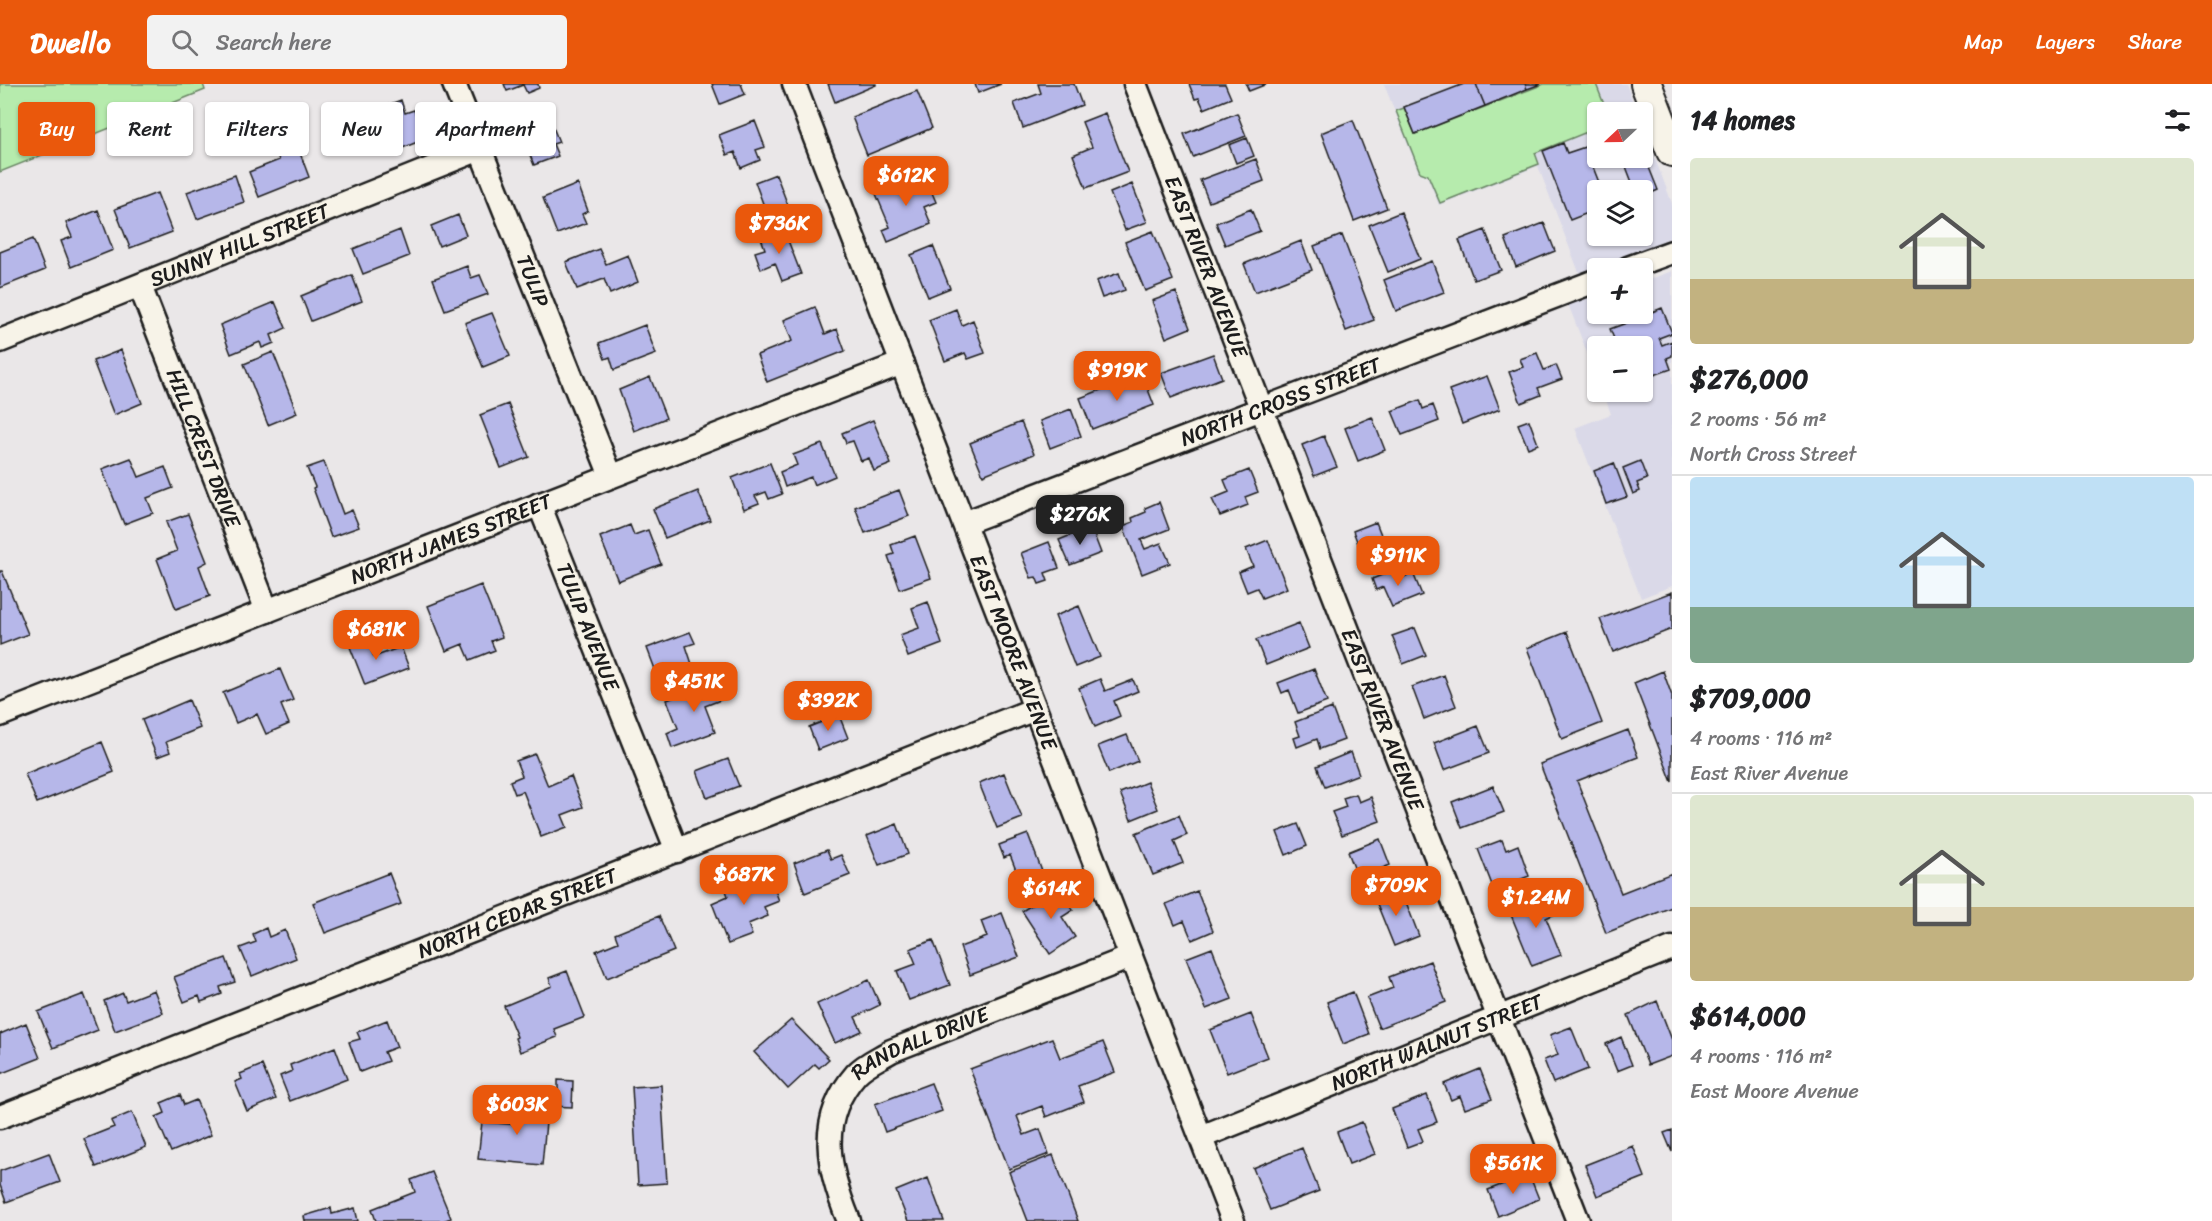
<!DOCTYPE html>
<meta charset="utf-8">
<style>
body{margin:0;font-family:Sriracha,sans-serif;background:#f2f2f2;color:#202124;height:100vh;display:flex;flex-direction:column;font-size:22px;white-space:nowrap}
*{box-sizing:border-box;margin:0}
p{font-size:20px;color:#757577}
.icon{flex:none;width:33px;height:33px;fill:none;stroke:currentColor;stroke-width:2;stroke-linecap:round;stroke-linejoin:round}
.map{position:relative;flex:1;overflow:hidden}
.details{display:flex;flex-direction:column;background:#fff;width:540px}
.details>*{flex:none}
.guide{position:absolute;left:18px;top:18px;width:570px;height:54px;display:flex;gap:12px}
.needle{width:39px;rotate:248deg}
.buttons{position:absolute;left:1587px;top:18px;display:grid;gap:12px}
.buttons a{display:grid;place-items:center;width:66px;height:66px;border-radius:6px;background:#fff;box-shadow:0 2px 4px #0004;font-size:30px}
.price{position:absolute;translate:-50% -51px;padding:0 14px;border-radius:12px;background:#ea580c;color:#fff;font-size:20px;line-height:39px;filter:drop-shadow(0 2px 3px #0008)}
.price::after{content:'';position:absolute;left:50%;top:36px;width:18px;height:14px;margin-left:-9px;background:inherit;clip-path:polygon(0 0,100% 0,50% 100%)}
.price.current{background:#222;color:#fff}
ul{padding:0;list-style:none}
li{display:grid;align-content:center;gap:12px;height:318px;padding:0 18px}
li+li{border-top:2px solid #e0e0e0}
li span{display:grid;place-items:center;height:186px;border-radius:6px;color:#555}
li>.icon{margin-inline-start:auto}
span .icon{width:108px;height:108px;fill:#fffc;stroke-width:1}
li b{font-size:26px}
h2{display:flex;justify-content:space-between;align-items:center;height:72px;padding:0 18px;font-size:26px}
.chip{padding:0 21px;border-radius:6px;background:#fff;box-shadow:0 2px 4px #0004;font-size:21px;line-height:54px}
.chip.current{background:#ea580c;color:#fff}
header{display:flex;align-items:center;gap:36px;box-sizing:border-box;height:84px;padding:0 30px;background:#ea580c;color:#fff}
header strong{font-size:28px}
nav{display:flex;gap:33px;margin-inline-start:auto;font-size:21px}
.search{width:420px;height:54px;background:#f2f2f2;display:flex;align-items:center;gap:15px;box-sizing:border-box;padding:0 21px;border-radius:6px;color:#757577;font-size:22px}
main{display:flex;flex:1;min-height:0}
.map>svg:first-child{display:block}
.built{fill:#dad9e8;fill-rule:evenodd}
.green{fill:#b6ebad;stroke:#698464;stroke-width:1.5}
.building{fill:#b6b7e9;stroke:#1c1c1c;stroke-width:1.5}
.lines{fill:none;stroke-linecap:round;stroke-linejoin:round}
.minor-casing{stroke:#1c1c1c;stroke-width:27}
.major-casing{stroke:#1c1c1c;stroke-width:34}
.minor{stroke:#f7f3e8;stroke-width:22}
.major{stroke:#f7f3e8;stroke-width:30}
.labels{text-anchor:middle;dominant-baseline:central;stroke-width:4.5;stroke-linejoin:round;paint-order:stroke}
.street-label{font-size:21px;fill:#1c1c1c;stroke:#f7f3e8}
</style>
<header>
<strong>Dwello</strong>
<div class="search"><svg class="icon" aria-label="search" viewBox="0 0 24 24"><circle cx="10" cy="10" r="6"/><path d="M15 15l6 6"/></svg>Search here</div>
<nav><a>Map</a><a>Layers</a><a>Share</a></nav>
</header>
<main>
<div class="map">
<svg width="1672" height="1137" viewBox="0 0 1672 1137">
<rect width="100%" height="100%" fill="#eae7e8"/>
<filter id="ink" filterUnits="userSpaceOnUse"><feTurbulence type="fractalNoise" baseFrequency=".0167" numOctaves="2"/><feDisplacementMap in="SourceGraphic" scale="12" xChannelSelector="R" yChannelSelector="G"/><feConvolveMatrix kernelMatrix="1 2 1 2 8 2 1 2 1" color-interpolation-filters="sRGB"/></filter>
<g filter="url(#ink)">
<path class="built" d="M1384 0H1626L1637 28H1598V74H1642L1643 43 1672 119V153L1580 191 1538 82 1439 121 1427 92 1419 89ZM1598 106H1642V152H1598Z
M1672 187V502L1641 514 1575 344 1611 330 1603 308H1642V262H1598L1597 294 1568 220 1597 208 1598 230H1642L1643 198Z"/>
<path class="green" d="M0 0H203L205 6 0 88Z
M1544 0H1596L1607 28H1598L1597 44 1535 69 1539 80 1440 119 1428 91 1420 88 1396 27 1404 24 1415 50Z"/>
<path class="building" d="M504 0H538L539 4 527 9 523 1 507 7Z
M712 0H741L745 10 720 20Z
M828 0H876V1L835 18Z
M975 0H1001L978 9Z
M1038 0H1074L1082 21 1023 44 1014 19 1041 9Z
M1189 0H1225L1231 14 1204 25 1199 14 1195 15Z
M1246 0H1267L1249 7Z
M1464 0H1476L1485 22 1415 50 1404 23Z
M1476 0H1525L1527 5 1485 22Z
M1525 0H1541L1527 5Z
M917 7 932 44 867 71 852 33Z
M401 16 405 29 414 26 425 55 400 65 390 37 369 45 364 30Z
M1105 29 1128 88 1086 104 1073 71 1092 63 1082 38Z
M1237 29 1246 52 1193 73 1184 50Z
M549 33 559 58 553 60 558 72 534 81 519 44Z
M1353 36 1387 124 1354 137 1321 49Z
M755 37 765 63 756 66 760 76 741 84 735 68 727 71 719 51Z
M291 45 309 93 259 113 249 88 279 76 270 53Z
M1247 54 1254 72 1236 79 1229 61Z
M1563 59 1567 69 1585 63 1602 106H1598V125L1570 136 1543 67Z
M1644 71 1658 106 1642 113V106H1635L1625 80Z
M1256 75 1264 97 1209 118 1200 96Z
M776 90 792 132 762 144 756 128 765 125 755 98Z
M924 90 936 118 924 123 931 140 888 158 883 146 890 143 876 110Z
M235 91 244 118 197 135 187 108Z
M578 100 588 127 582 130 586 139 557 150 543 114Z
M1132 100 1147 138 1125 146 1110 109Z
M157 109 172 148 130 164 115 125Z
M1251 125 1260 147 1225 161 1216 139Z
M98 126 113 166 71 183 61 157 72 153 66 139Z
M1401 128 1420 175 1388 188 1369 141Z
M458 131 466 151 439 162 431 142Z
M1544 139 1555 167 1516 183 1505 154Z
M400 146 409 172 363 190 353 165Z
M784 146 801 190 782 197 775 179 761 185 755 168 765 165 761 154Z
M1485 146 1501 186 1474 196 1459 156Z
M1153 147 1173 196 1145 207 1125 158Z
M1342 151 1374 236 1346 247 1314 162Z
M33 155 45 186 0 204V168Z
M1301 157 1312 186 1255 208 1244 180Z
M933 162 950 204 928 213 911 171Z
M599 165 606 180 628 171 638 198 610 210 604 195 577 205 566 178Z
M1432 177 1444 208 1396 227 1384 196Z
M467 182 471 194 480 191 488 210 445 226 433 195Z
M1119 189 1125 206 1102 214 1096 197Z
M352 191 362 217 311 237 301 212Z
M1176 208 1190 244 1166 254 1152 217Z
M275 218 286 244 271 251 274 259 262 264 260 258 231 270 220 241Z
M815 223 825 250 837 245 845 267 767 298 757 271 792 257 784 236Z
M1662 224 1672 249 1659 254 1662 261 1672 257V272L1667 274 1671 285 1643 295 1642 262H1617L1610 245 1637 235 1635 231 1646 227 1647 230Z
M956 225 962 241 973 236 985 269 968 275 965 269 945 277 929 236Z
M492 229 510 272 483 283 465 239Z
M645 241 656 270 614 286 610 273 605 275 599 259Z
M121 266 142 319 114 331 93 277Z
M273 268 297 329 268 341 244 280Z
M1537 269 1544 286 1556 281 1562 295 1538 304 1541 311 1521 319 1509 288 1523 283 1520 275Z
M1213 270 1222 294 1171 314 1161 289Z
M1142 290 1154 321 1092 345 1080 314Z
M1487 292 1500 325 1462 340 1449 306Z
M650 293 666 334 634 347 619 306Z
M1420 316 1423 325 1433 321 1439 337 1402 351 1392 327Z
M508 320 529 373 501 384 480 331Z
M1071 325 1081 352 1050 364 1040 337Z
M1372 333 1385 366 1358 377 1345 344Z
M873 336 891 380 874 387 869 374 861 377 853 357 846 359 842 349Z
M1529 336 1538 360 1528 364 1518 340Z
M1021 338 1034 370 983 391 970 359Z
M1324 352 1337 383 1314 392 1302 361Z
M822 360 835 392 814 401 811 393 785 403 780 388 797 381 793 371Z
M131 374 139 393 165 383 173 404 147 414 153 429 124 440 102 385Z
M1640 377 1647 395 1637 399 1640 407 1633 410 1623 384Z
M324 378 343 430 352 426 359 443 331 453 313 404 315 403 307 384Z
M770 379 782 410 769 415 766 408 755 412 759 419 744 425 732 394Z
M1614 379 1627 413 1606 420 1594 387Z
M1249 386 1258 408 1245 413 1248 421 1220 432 1212 415 1229 408 1224 396Z
M899 406 909 432 865 449 855 423Z
M698 407 710 436 665 454 653 425Z
M1159 418 1169 445 1141 456 1145 465 1161 459 1170 479 1142 490 1123 442 1133 438 1132 434 1146 428 1145 424Z
M188 430 207 478 199 482 210 512 176 525 157 475 177 467 166 438Z
M1376 438 1387 466 1364 475 1353 447Z
M630 441 634 451 648 446 661 480 618 497 600 453Z
M1091 443 1101 469 1070 481 1059 456Z
M915 452 931 494 900 505 888 472 894 470 891 461Z
M1268 456 1287 504 1262 514 1257 504 1247 508 1239 488 1253 482 1246 465Z
M1049 458 1059 484 1045 489 1048 497 1039 500 1036 493 1031 494 1021 469Z
M1397 485 1401 494 1413 489 1422 511 1392 523 1383 503 1376 506 1372 495Z
M0 487H2L28 550 0 561Z
M481 501 502 553 491 557 495 566 470 576 463 560 446 567 428 522Z
M1672 508V545L1613 568 1600 535Z
M928 518 942 560 908 573 900 551 919 544 912 524Z
M1079 522 1100 573 1075 583 1055 532Z
M1299 539 1309 564 1266 581 1256 556Z
M1415 544 1426 571 1403 580 1392 552Z
M690 548 695 559 686 562 692 580 658 593 647 564Z
M1567 548 1602 639 1562 655 1527 564Z
M365 551 374 573 401 563 409 584 365 601 348 558Z
M280 585 293 616 281 621 289 640 266 650 257 630 236 639 223 609Z
M1314 585 1327 618 1298 629 1289 606 1282 609 1278 599Z
M1663 587 1672 612V698L1634 599Z
M1444 591 1456 622 1424 635 1412 603Z
M721 595 728 613 705 622 715 648 672 664 667 649 678 644 667 616Z
M1100 595 1105 607 1133 596 1138 607 1114 617 1120 632 1095 643 1079 604Z
M189 616 200 644 166 658 170 668 157 673 142 636Z
M1332 624 1344 656 1320 665 1317 655 1297 663 1294 654 1300 652 1295 638Z
M839 631 848 654 818 666 809 643Z
M1478 642 1489 669 1444 686 1434 659Z
M1628 646 1638 673 1577 697 1621 809 1672 789V823L1606 849 1540 680Z
M1127 651 1138 677 1109 689 1098 662Z
M102 658 114 688 37 719 25 690Z
M1351 668 1359 690 1325 703 1317 682Z
M535 670 548 702 571 692 583 723 562 731 567 743 541 753 523 707 515 710 510 697 522 692 516 677Z
M728 675 739 702 707 714 697 687Z
M1004 689 1022 734 997 744 979 699Z
M1147 698 1158 725 1131 736 1120 709Z
M1493 702 1504 728 1462 744 1452 718Z
M1356 710 1359 718 1371 713 1380 737 1342 751 1332 728 1346 723 1343 714Z
M1179 731 1187 751 1174 757 1183 779 1153 791 1136 749Z
M897 740 908 770 879 781 867 752Z
M1298 740 1307 762 1286 771 1277 748Z
M1028 750 1043 790 1021 799 1010 771 1004 774 999 761Z
M1380 755 1390 781 1358 794 1348 768Z
M1502 756 1506 766 1518 761 1529 792 1494 806 1478 765Z
M827 766 831 775 841 771 850 791 805 809 794 779Z
M389 789 401 820 325 849 313 819Z
M769 789 779 817 764 823 768 832 748 840 752 851 728 860 712 819 728 812 724 801 745 793 747 798Z
M1392 803 1396 813 1394 814 1397 822 1406 818 1419 852 1394 862 1373 810Z
M1058 804 1073 826 1062 833 1075 853 1050 870 1022 827Z
M1197 807 1213 847 1192 856 1184 837 1175 841 1166 820Z
M1549 810 1557 829 1546 834 1561 871 1532 882 1509 826Z
M1002 829 1019 873 970 891 960 863 987 853 981 837Z
M659 832 674 867 607 894 596 867 618 858 615 850Z
M266 844 269 853 285 846 296 874 252 892 240 864 256 858 253 850Z
M933 856 950 901 909 916 897 887 916 880 910 865Z
M1212 864 1232 915 1206 925 1186 874Z
M226 874 235 898 220 903 222 910 201 918 199 912 184 918 174 893Z
M1430 877 1446 918 1379 944 1367 914 1393 904 1389 893Z
M567 887 585 933 554 945 557 953 520 968 515 954 517 953 504 922 552 902 549 894Z
M869 896 880 921 855 933 862 947 835 959 817 920Z
M154 906 163 929 115 947 104 917 123 909 126 917Z
M1353 908 1369 950 1343 960 1327 918Z
M84 910 98 946 53 964 38 928Z
M1657 917 1672 956V972L1648 981 1628 931Z
M1251 930 1268 973 1227 989 1210 946Z
M387 936 397 963 384 968 388 977 360 988 349 958 360 955 357 948Z
M791 936 829 975 819 984 815 980 788 1005 754 968Z
M26 939 40 974 0 990V950Z
M1571 943 1588 985 1553 999 1544 976 1558 971 1550 951Z
M1621 953 1632 981 1617 987 1606 960Z
M1052 954 1060 974 1103 958 1115 988 1078 1002 1084 1018 1046 1033 1042 1022 1017 1032 1024 1051 1040 1045 1049 1070 1009 1085 970 985Z
M335 963 347 995 290 1017 280 992 292 987 290 981Z
M262 981 276 1015 247 1027 235 998 242 995 240 990Z
M1480 985 1492 1015 1465 1025 1460 1012 1451 1016 1444 1000Z
M558 996 573 997 572 1023 550 1022 551 1006H558Z
M931 999 942 1027 885 1048 875 1020Z
M661 1001 667 1099 638 1101 632 1003Z
M180 1011 184 1021 196 1016 211 1051 171 1068 156 1033 165 1029 161 1019Z
M1427 1011 1437 1038 1418 1045 1423 1057 1407 1063 1392 1025Z
M521 1014 548 1017 542 1081 478 1075 482 1038 519 1041Z
M132 1028 146 1063 96 1083 84 1055 114 1043 111 1037Z
M1362 1038 1375 1070 1349 1080 1337 1048Z
M1672 1046V1068L1664 1049Z
M1633 1062 1645 1093 1597 1112 1585 1081Z
M1302 1064 1319 1107 1270 1126 1253 1084Z
M49 1069 60 1098 6 1118 0 1101V1087Z
M1053 1071 1078 1137H1028L1009 1088Z
M432 1088 451 1134 443 1137H376L372 1125 415 1108 411 1096Z
M1529 1090 1539 1115 1498 1132 1488 1106Z
M928 1094 944 1137H908L896 1107Z
M331 1124 332 1130 355 1124 358 1137H305L304 1132Z"/>
<g class="lines">
<g class="minor-casing">
<g id="minor">
<path id="s1" d="M454 0 611 392"/>
<path id="s2" d="M794 0 1233 1137"/>
<path id="s3" d="M1135 0 1578 1137"/>
<path d="M1628 184 1672 168"/>
<path id="s4" d="M140 202 267 527"/>
<path id="s5" d="M0 257 480 65"/>
<path id="s6" d="M539 420 677 767"/>
<path id="s7" d="M964 439 1598 196"/>
<path id="s8" d="M0 631 902 279"/>
<path id="s9" d="M0 1033 1035 625"/>
<path id="s10" d="M1201 1053 1672 864"/>
<path id="s11" d="M849 1137C828 1086 816 1036 856 990 865 980 880 974 891 967L1131 873"/>
</g>
</g>
<g class="major-casing">
<path id="major" d="M1646 0 1672 67"/>
</g>
<use href="#minor" class="minor"/>
<use href="#major" class="major"/>
</g>
</g>
<g class="labels">
<g class="street-label">
<text stroke="none"><textPath href="#s5" startOffset="258">SUNNY HILL STREET</textPath></text>
<text stroke="none"><textPath href="#s3" startOffset="196">EAST RIVER AVENUE</textPath></text>
<text stroke="none"><textPath href="#s1" startOffset="212">TULIP</textPath></text>
<text stroke="none"><textPath href="#s7" startOffset="339">NORTH CROSS STREET</textPath></text>
<text stroke="none"><textPath href="#s4" startOffset="174">HILL CREST DRIVE</textPath></text>
<text stroke="none"><textPath href="#s8" startOffset="484">NORTH JAMES STREET</textPath></text>
<text stroke="none"><textPath href="#s6" startOffset="132">TULIP AVENUE</textPath></text>
<text stroke="none"><textPath href="#s2" startOffset="609">EAST MOORE AVENUE</textPath></text>
<text stroke="none"><textPath href="#s3" startOffset="682">EAST RIVER AVENUE</textPath></text>
<text stroke="none"><textPath href="#s9" startOffset="556">NORTH CEDAR STREET</textPath></text>
<text stroke="none"><textPath href="#s10" startOffset="254">NORTH WALNUT STREET</textPath></text>
<text stroke="none"><textPath href="#s11" startOffset="228">RANDALL DRIVE</textPath></text>
</g>
</g>
</svg>
<div class="buttons">
<a><svg class="needle" viewBox="-14 -14 28 28"><path d="M0-13l5 13h-10z" fill="#e53935"/><path d="M0 13l5-13h-10z" fill="#757577"/></svg></a>
<a><svg class="icon" aria-label="layers" viewBox="0 0 24 24"><path d="M12 4l9 5-9 5-9-5zM3 14l9 5 9-5"/></svg></a>
<a>+</a>
<a>−</a>
</div>
<b class="price" style="left:906px;top:123px">$612K</b>
<b class="price" style="left:779px;top:171px">$736K</b>
<b class="price" style="left:1117px;top:318px">$919K</b>
<b class="price current" style="left:1080px;top:462px">$276K</b>
<b class="price" style="left:1398px;top:503px">$911K</b>
<b class="price" style="left:376px;top:577px">$681K</b>
<b class="price" style="left:694px;top:629px">$451K</b>
<b class="price" style="left:828px;top:648px">$392K</b>
<b class="price" style="left:744px;top:822px">$687K</b>
<b class="price" style="left:1396px;top:833px">$709K</b>
<b class="price" style="left:1051px;top:836px">$614K</b>
<b class="price" style="left:1536px;top:845px">$1.24M</b>
<b class="price" style="left:517px;top:1052px">$603K</b>
<b class="price" style="left:1513px;top:1111px">$561K</b>
<div class="guide">
<a class="chip current">Buy</a>
<a class="chip">Rent</a>
<a class="chip">Filters</a>
<a class="chip">New</a>
<a class="chip">Apartment</a>
</div>
</div>
<section class="details">
<h2>14 homes<svg class="icon" aria-label="filters" viewBox="0 0 24 24"><path d="M4 7h16M4 17h16"/><circle cx="9" cy="7" r="2"/><circle cx="15" cy="17" r="2"/></svg></h2>
<ul>
<li><span style="background:linear-gradient(#dfe7d0 65%,#c2b280 0)"><svg class="icon" aria-label="home" viewBox="0 0 24 24"><path d="M3 11l9-7 9 7M6 9v11h12V9"/></svg></span><div><b>$276,000</b><p>2 rooms · 56 m²</p><p>North Cross Street</p></div></li>
<li><span style="background:linear-gradient(#bfe0f5 70%,#7fa58c 0)"><svg class="icon" aria-label="home" viewBox="0 0 24 24"><path d="M3 11l9-7 9 7M6 9v11h12V9"/></svg></span><div><b>$709,000</b><p>4 rooms · 116 m²</p><p>East River Avenue</p></div></li>
<li><span style="background:linear-gradient(#dfe7d0 60%,#c2b280 0)"><svg class="icon" aria-label="home" viewBox="0 0 24 24"><path d="M3 11l9-7 9 7M6 9v11h12V9"/></svg></span><div><b>$614,000</b><p>4 rooms · 116 m²</p><p>East Moore Avenue</p></div></li>
</ul>
</section>
</main>
